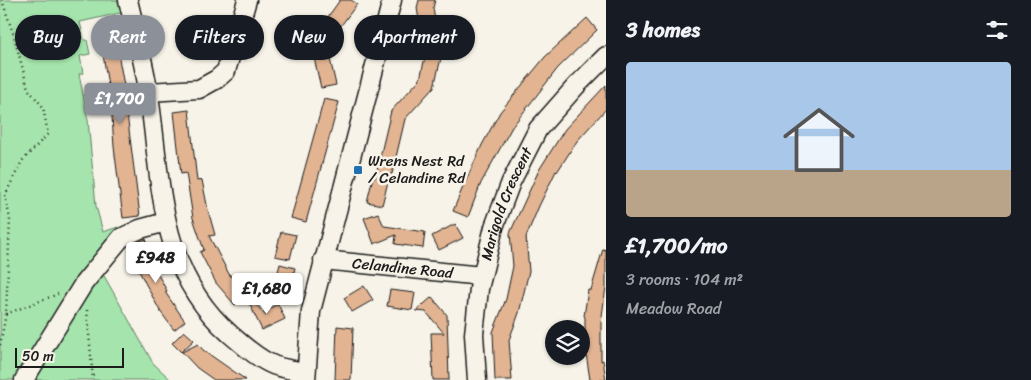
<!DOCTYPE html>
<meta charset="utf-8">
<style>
body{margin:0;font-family:Sriracha,sans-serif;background:#242831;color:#f1f3f6;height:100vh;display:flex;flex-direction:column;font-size:19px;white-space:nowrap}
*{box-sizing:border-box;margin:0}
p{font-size:16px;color:#9ea1a6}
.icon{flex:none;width:28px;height:28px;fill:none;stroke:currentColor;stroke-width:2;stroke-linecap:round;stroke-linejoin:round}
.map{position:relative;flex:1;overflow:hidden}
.details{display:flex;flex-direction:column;background:#171b24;width:425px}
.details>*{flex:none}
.guide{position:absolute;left:15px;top:15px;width:475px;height:45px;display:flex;gap:10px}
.tools{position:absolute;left:545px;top:320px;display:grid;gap:10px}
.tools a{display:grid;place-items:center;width:45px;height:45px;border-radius:50%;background:#171b24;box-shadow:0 1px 4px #0004;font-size:25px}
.scale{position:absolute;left:15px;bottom:12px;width:109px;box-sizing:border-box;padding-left:5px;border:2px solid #1c1c1c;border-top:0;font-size:14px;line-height:18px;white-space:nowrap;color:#1c1c1c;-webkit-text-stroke:4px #f7f3e8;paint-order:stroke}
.price{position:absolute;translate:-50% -42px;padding:0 11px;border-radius:5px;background:#fff;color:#222;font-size:16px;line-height:32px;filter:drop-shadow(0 1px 2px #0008)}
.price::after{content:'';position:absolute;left:50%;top:30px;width:15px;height:11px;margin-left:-8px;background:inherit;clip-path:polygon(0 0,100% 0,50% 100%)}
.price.current{background:#8c9099;color:#fff}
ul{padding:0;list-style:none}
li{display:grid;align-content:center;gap:10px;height:265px;padding:0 20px}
li span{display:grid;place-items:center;height:155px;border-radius:5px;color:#555}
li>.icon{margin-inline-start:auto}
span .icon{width:90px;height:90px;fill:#fffc;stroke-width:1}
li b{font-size:21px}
h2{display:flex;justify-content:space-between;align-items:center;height:60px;padding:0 20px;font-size:21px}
.chip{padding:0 18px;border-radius:22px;background:#171b24;box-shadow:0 1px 4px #0004;font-size:18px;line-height:45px}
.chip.current{background:#8c9099;color:#fff}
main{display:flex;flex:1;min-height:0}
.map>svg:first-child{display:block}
.green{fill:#a5e4ac;stroke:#608064}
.building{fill:#e2b492;stroke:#1c1c1c}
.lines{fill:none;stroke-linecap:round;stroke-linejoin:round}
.minor-casing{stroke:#1c1c1c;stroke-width:21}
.path{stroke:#1c1c1c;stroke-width:2.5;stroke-dasharray:1 4;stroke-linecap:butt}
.minor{stroke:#f7f3e8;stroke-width:18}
.poi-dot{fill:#1f6fb2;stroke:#f7f3e8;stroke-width:2}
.labels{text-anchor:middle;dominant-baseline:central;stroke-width:5;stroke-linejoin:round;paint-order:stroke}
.poi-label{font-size:15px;fill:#1c1c1c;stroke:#f7f3e8;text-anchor:start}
.street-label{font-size:15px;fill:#1c1c1c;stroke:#f7f3e8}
</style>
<main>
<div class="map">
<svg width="606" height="380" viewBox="0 0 606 380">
<rect width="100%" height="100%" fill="#f7f3e8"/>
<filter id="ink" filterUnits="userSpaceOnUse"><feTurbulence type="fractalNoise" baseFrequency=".02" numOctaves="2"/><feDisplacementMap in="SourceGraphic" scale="10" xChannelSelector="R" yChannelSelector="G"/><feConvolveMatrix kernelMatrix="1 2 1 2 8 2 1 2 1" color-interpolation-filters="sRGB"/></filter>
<g filter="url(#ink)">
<path class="green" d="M0 0H123L125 12 80 22 84 40H87L90 54 80 56 83 73 79 74 88 120 96 206 103 232 118 227 99 258 103 274 153 363 171 380H0Z"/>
<path class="building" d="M340 0H351L357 4 337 31 330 59 336 85 321 88 314 58 322 25Z
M419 0H435L433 8 441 58 434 87 405 119 392 174H390L382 205 367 202 373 177 375 178 391 111 420 79 425 57 417 8Z
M587 18 597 30 558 68 512 127 481 183 468 217 453 211 463 187 482 145 500 112 545 57Z
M113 26 125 91 128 122 140 216 123 218 114 147 110 86H108L103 54 97 30Z
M606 85V109L577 141 557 172 556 171 539 206 526 237 529 271 519 313 509 340 512 380H495L493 332 506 299 513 266 510 233 539 170 565 129Z
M324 99 339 102 306 222 291 218Z
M189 110 197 181 202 180 208 210 215 235 209 236 229 274 247 294 235 305 216 283 200 252 204 250 193 218 186 173 181 174 174 112Z
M378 213 384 226 425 232 423 248 395 244 396 235 374 244 364 218Z
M455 224 463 238 439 250 432 236Z
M281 232 296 235 290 259 275 256Z
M146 239 156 271 167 291 165 292 185 321 174 330 160 311 138 269 131 245Z
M603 249 606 250V287L601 323V361L603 360 606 380H590L586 353H585V317L584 316 588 290H591Z
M280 264 295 268 288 295 273 291Z
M364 286 373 300 352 312 344 298Z
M390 290 415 293 412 310 387 306Z
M250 297 266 316 268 309 278 304 285 319 262 330 247 299Z
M432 297 447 315 449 380H433L431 333H444L426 312 416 311Z
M337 326 353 328 351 380H335Z
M184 331 194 340 181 352 172 343Z
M198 344 203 350 246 380H214L197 368 182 352Z"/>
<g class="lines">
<g class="minor-casing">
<g id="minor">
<path d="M128 0C135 30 143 59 148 89 162 177 156 269 230 334 242 344 254 356 269 363 280 369 294 370 306 372"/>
<path d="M148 92 199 89 217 79 226 71 247 0"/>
<path id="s1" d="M323 260 482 276"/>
<path d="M24 380 84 283 121 238 140 229 166 222"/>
<path d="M306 380 311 311 392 0"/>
<path id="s2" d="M477 380 474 334 479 289 494 227 511 182 538 129 576 86 606 56"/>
</g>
</g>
<path class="path" d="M87 310 93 380
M6 314 58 294
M0 345 6 314 10 219 5 195 22 161 48 134 43 107 28 89 14 36 2 0"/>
<use href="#minor" class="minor"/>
</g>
</g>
<rect class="poi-dot" x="353" y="165" width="10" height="10" rx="2.5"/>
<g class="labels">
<g class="poi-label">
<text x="368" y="161">Wrens Nest Rd<tspan x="368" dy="17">/ Celandine Rd</tspan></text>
</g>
<g class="street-label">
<text stroke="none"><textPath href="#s2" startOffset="181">Marigold Crescent</textPath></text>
<text stroke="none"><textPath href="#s1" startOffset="80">Celandine Road</textPath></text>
</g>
</g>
</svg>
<div class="tools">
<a><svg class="icon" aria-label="layers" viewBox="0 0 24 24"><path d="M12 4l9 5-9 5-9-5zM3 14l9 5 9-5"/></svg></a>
</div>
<div class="scale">50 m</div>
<b class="price current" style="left:120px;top:125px">£1,700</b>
<b class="price" style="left:156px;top:284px">£948</b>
<b class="price" style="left:267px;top:315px">£1,680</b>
<div class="guide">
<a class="chip">Buy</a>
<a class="chip current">Rent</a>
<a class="chip">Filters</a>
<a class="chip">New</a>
<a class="chip">Apartment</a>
</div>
</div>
<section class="details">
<h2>3 homes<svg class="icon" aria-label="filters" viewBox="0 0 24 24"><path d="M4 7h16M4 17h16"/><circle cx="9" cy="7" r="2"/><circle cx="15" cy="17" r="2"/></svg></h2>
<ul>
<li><span style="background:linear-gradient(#a9c7e8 70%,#b9a48a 0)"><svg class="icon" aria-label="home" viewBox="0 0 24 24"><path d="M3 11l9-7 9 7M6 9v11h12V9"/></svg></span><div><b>£1,700/mo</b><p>3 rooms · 104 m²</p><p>Meadow Road</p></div></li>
</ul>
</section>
</main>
